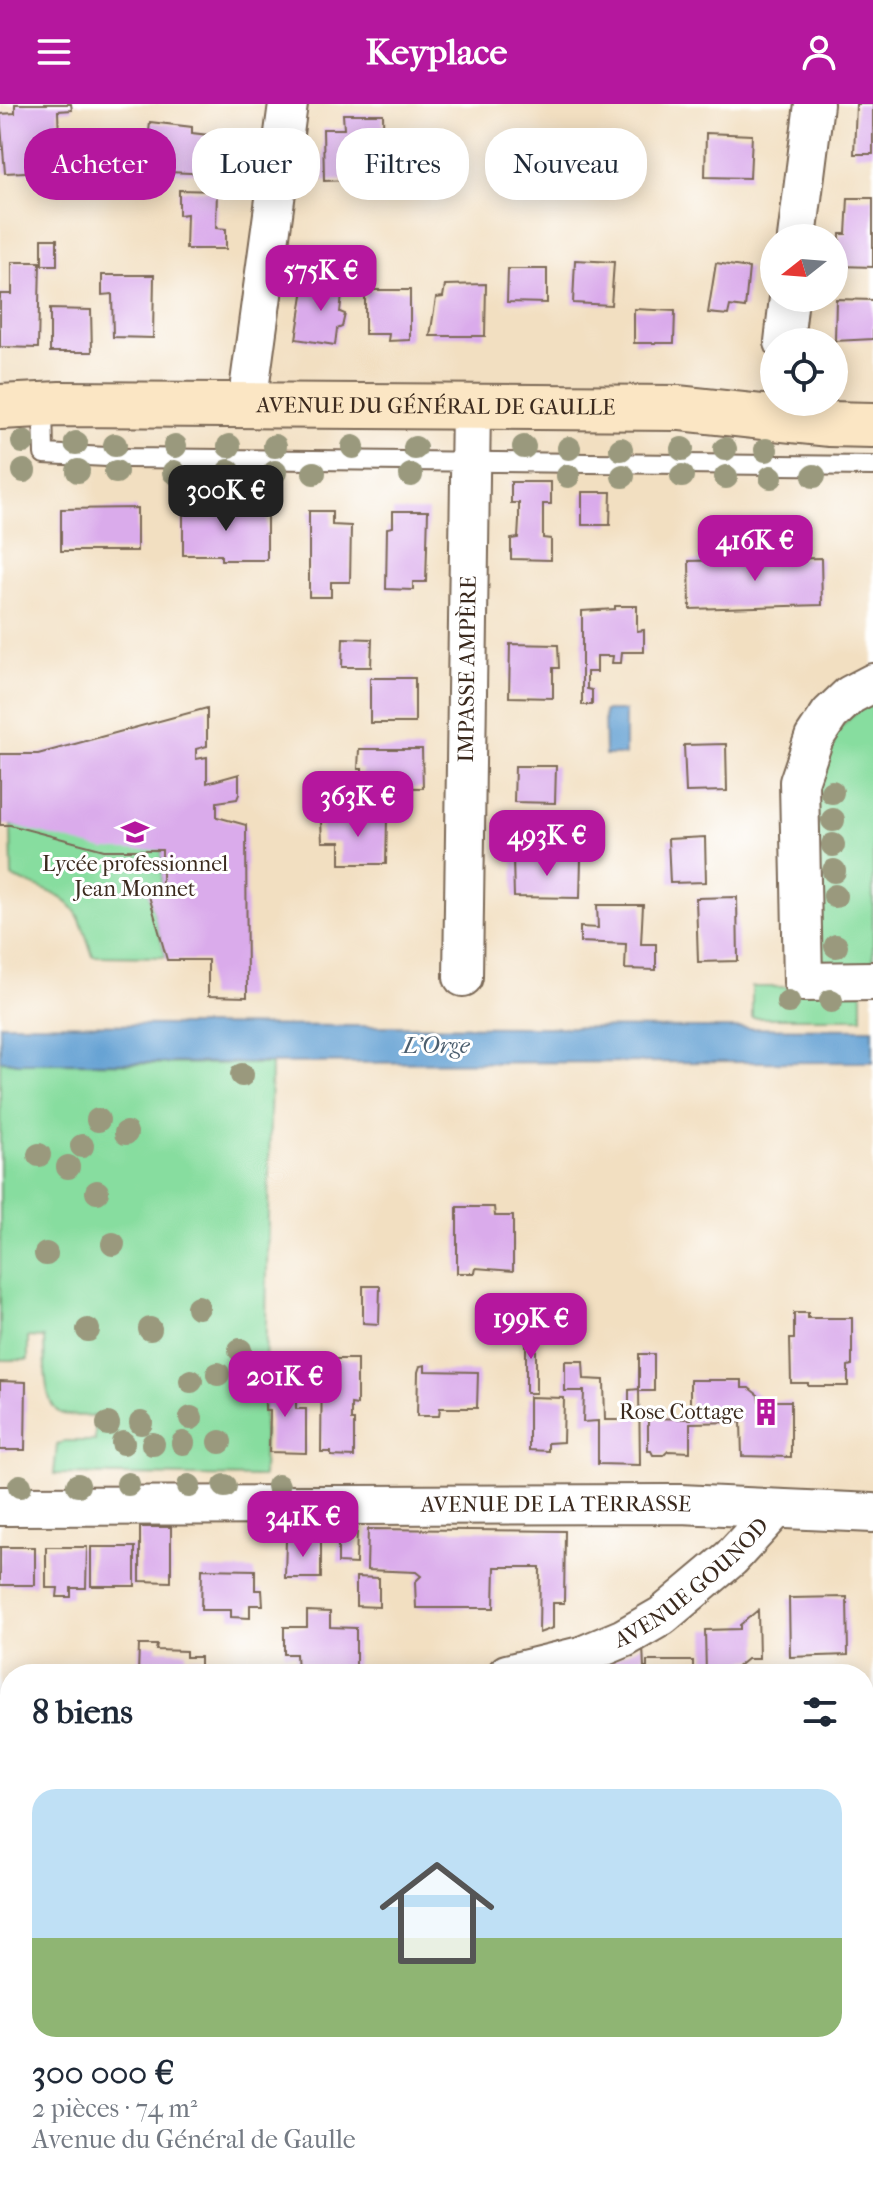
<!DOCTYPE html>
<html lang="fr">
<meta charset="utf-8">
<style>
body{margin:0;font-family:"IM FELL French Canon",serif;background:#f2f2f3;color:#1f2937;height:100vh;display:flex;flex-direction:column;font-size:30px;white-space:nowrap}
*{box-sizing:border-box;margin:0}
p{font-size:26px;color:#747a83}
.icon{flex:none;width:44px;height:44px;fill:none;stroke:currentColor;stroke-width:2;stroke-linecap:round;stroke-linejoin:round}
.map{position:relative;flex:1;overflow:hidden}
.side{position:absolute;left:0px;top:1560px;width:874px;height:538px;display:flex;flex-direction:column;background:#fff;border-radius:32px 32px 0 0;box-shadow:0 4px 20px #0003}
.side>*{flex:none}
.top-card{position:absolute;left:24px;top:24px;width:826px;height:72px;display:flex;gap:16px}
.needle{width:52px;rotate:253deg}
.tools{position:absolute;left:760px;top:120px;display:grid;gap:16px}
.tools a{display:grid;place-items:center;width:88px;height:88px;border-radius:50%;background:#fff;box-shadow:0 4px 20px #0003;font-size:40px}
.price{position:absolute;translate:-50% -68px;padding:0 18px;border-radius:16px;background:#b5179e;color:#fff;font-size:26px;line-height:52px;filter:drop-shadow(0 2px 4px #0008)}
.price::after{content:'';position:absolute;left:50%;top:48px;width:24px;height:18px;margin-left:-12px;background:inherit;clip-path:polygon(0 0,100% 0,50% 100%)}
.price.active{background:#222;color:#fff}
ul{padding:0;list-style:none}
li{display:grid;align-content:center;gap:16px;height:424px;padding:0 32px}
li+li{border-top:2px solid #e0e1e3}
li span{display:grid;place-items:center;height:248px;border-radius:24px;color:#555}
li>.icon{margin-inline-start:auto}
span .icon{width:144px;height:144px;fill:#fffc;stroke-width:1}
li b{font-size:34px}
h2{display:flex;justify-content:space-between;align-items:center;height:96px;padding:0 32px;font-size:34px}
.chip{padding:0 28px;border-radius:32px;background:#fff;box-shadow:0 4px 20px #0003;font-size:28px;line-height:72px}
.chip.active{background:#b5179e;color:#fff}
header{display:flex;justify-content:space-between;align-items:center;height:104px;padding:0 32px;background:#b5179e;color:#fff;font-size:36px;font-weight:800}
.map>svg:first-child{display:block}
.green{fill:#87dd9f;stroke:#61845e;stroke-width:2}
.water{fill:#609fd2;stroke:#4e6478;stroke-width:2}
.building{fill:#daabeb}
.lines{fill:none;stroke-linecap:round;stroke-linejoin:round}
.lane-casing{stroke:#7b6957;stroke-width:22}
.street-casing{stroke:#7b6957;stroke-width:42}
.secondary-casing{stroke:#7b6957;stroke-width:48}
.lane{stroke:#fff;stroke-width:18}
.street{stroke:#fff;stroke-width:38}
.secondary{stroke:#fbe6c4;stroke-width:44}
.tree{fill:#9a997d}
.labels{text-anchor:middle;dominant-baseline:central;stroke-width:6;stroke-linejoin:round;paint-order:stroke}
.street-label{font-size:22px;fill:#3b2a1e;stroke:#fff}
.poi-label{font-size:22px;fill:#3b2a1e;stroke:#fff}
.water-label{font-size:24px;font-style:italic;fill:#4c5f6f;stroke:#fff}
</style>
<header><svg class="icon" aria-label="menu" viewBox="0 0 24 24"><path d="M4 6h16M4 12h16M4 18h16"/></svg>Keyplace<svg class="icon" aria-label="person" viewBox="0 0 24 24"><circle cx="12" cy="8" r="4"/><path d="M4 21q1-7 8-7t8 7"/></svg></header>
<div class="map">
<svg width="873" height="2097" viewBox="0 0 873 2097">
<rect width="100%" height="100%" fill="#fff"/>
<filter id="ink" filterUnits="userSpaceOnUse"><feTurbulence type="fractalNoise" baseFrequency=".0125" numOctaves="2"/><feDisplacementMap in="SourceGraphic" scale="16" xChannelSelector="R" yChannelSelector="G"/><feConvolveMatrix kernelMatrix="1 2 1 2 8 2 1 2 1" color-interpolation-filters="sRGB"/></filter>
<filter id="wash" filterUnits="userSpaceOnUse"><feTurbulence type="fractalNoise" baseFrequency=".006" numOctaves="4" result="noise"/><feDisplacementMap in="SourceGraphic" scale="32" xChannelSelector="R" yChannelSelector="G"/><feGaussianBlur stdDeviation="1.8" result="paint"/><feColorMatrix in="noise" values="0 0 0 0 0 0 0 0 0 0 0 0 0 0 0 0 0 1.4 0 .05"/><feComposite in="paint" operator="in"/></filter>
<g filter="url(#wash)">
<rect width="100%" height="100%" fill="#f2dfc1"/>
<path class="green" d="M873 592V868L823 860 819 855 811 668H825L836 627Z
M11 721 162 746V781L147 782 166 853 93 852C88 839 84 822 77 810 65 789 33 782 12 773Z
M752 883H862V914H752Z
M0 956 18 959 271 960 263 1373 54 1370 57 1341 64 1337H95V1312C85 1311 73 1313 63 1310 42 1305 45 1252 44 1234L28 1233V1256H0Z
M873 1938V2097H551L547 2088H864V1939Z"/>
<path class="water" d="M604 607H625V651H605Z
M0 920 873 925V958L18 959 0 956Z"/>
<g id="blocks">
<path class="building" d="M15 0H71L72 6 58 7 59 34H66L67 66 5 69 0 10 15 9Z
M856 0H873V50H854Z
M343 10H383L384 56H350V76L324 77 323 25H344Z
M150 18 192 23V29L217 32 213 70 145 67Z
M706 29 752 31 750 74 705 73Z
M179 86 217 87 216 124 226 125V145H186L187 110 179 111Z
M848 94H873V163L839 162 840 130H846Z
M42 135H57V161H42Z
M575 156 614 158 611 201 573 199Z
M12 158H40L38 244 0 243V190H12Z
M716 159 749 164 745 204 730 202 728 211 708 209Z
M508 165H547V199L507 198Z
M102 171H154L153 234 113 233 112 190 102 191Z
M305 178 343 182 340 208 345 210 342 223 337 225 335 241 296 235Z
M486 180 485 232H430L436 194 443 193 445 181Z
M365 186H410V236L388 237 389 230H365Z
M836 195 873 196V235L835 237Z
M50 205 91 206 92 248H50Z
M634 205 675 207 674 239H634Z
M511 378H551V400H543V434L551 435V456L511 455V435L518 434 519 417V399H511Z
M582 388H611L610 421H582Z
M137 404V447H61V405Z
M183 405H267V456H221V451H183Z
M309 407H332V421L351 422 350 478H331V493H309Z
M393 407H428L426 478H413V486L386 485 387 424 393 423Z
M821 454 822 501 690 505 689 457Z
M615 502H637V527L644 526V548H622L621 559H612L613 552H597V568H587V585L592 586V601H582V507L615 505Z
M343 534 372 535 371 563H342Z
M510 540 558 541 559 564H553V594L509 593Z
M370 574H415V619H370Z
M207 604V642L196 645V655L207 653V679L239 670V690L237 695 217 698V713L246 721 247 893 208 892V856H167L146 781H162V746H104L10 721H0V650H38Z
M726 640 727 687 686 688 684 641Z
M359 645H422L423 684 362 683V665H358Z
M515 662H556L555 699 514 698Z
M341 713 387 714 386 760H340V738H322L321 717 340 716Z
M705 733 706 778 670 779 668 735Z
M513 754 581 755 580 794 514 793Z
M737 793 738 857 698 858 696 794Z
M597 801H643L641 840H656V866L625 865 626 840 580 838V823L598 824Z
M457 1103H494L495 1112H513V1167L476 1164 475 1169H457Z
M363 1182H380L379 1220 363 1219Z
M794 1209H808V1214H852V1261L848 1262V1282H808V1279H791L790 1235H794Z
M526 1225H536V1289H526Z
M639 1250H654V1287H639Z
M322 1255H357V1301L351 1300V1316H354V1353L331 1352V1348H321Z
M565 1257H583L584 1275 604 1276 605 1316H629V1286L639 1285 640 1361 598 1360V1317L583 1318 584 1287H565Z
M425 1261V1267L478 1268 477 1304H440L439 1312H417L418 1268 420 1262Z
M690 1276H742V1284H749L758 1291 759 1297H791V1353L742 1352 741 1318 690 1319V1348L668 1347 664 1351H653L651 1347H648V1314L690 1315Z
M0 1277 26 1278 25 1346H0Z
M265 1279H296V1305H306V1349L269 1348 270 1306H265Z
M529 1293 564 1294 563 1338 548 1339V1347L529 1346Z
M140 1423H171V1478L140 1477Z
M338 1425H357L356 1460 338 1459Z
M368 1425 565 1427 564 1499H553V1524L539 1529 540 1463H495L494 1504H416L415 1478 421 1472 416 1468 367 1466Z
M286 1435 321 1436V1474H285Z
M0 1443H35V1481H0Z
M46 1443H87L86 1484H71V1493H57L58 1484H46Z
M91 1443H135V1482H91Z
M202 1465 255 1466V1486H262L263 1501H250V1514L231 1513V1506H201Z
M356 1473 379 1474V1503L356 1502Z
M847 1493 848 1551 790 1553 789 1494Z
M758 1506 759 1555H747L729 1570H706L705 1526 740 1525V1521Z
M307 1507 330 1508V1523L356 1524V1569L297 1568 296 1550H284V1523H307Z
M139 1541H157L156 1546 186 1547V1553H200V1570H138Z
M643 1541 644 1564H647V1557H693V1570H610V1557Z
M0 1735H10V1761H0Z
M873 1757V1822L864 1823V1758Z
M0 1848H4V1860L10 1861V1884L0 1883Z
M0 2006H10V2035H0Z"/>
</g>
</g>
<g filter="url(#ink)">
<use href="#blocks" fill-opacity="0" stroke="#7b6957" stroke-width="2"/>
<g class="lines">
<g class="lane-casing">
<path id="lane" d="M43 302 44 350 129 354 873 362
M0 1928H10"/>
</g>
<g class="street-casing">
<g id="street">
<path d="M797 134 814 0"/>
<path d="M784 238 789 194"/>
<path d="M247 301 288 0"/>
<path d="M873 579 850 591 830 610 814 634 799 678 803 878 873 877"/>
<path id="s1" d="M463 873 471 303"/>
<path id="s2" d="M0 1402 680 1400 873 1409"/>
<path id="s3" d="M507 1570 581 1552 624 1534 662 1512 731 1454 776 1405"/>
<path d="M0 1687 10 1684"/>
<path d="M0 1808 10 1810"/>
<path d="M864 1915H873"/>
<path d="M0 2082 10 2081"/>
</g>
</g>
<g class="secondary-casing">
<g id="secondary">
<path id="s4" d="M0 303 60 300 679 304 828 320 873 321"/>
</g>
</g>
<use href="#lane" class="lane"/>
<use href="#street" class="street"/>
<use href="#secondary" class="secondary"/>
</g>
<g class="tree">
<circle cx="23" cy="338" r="12"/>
<circle cx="76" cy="339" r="12"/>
<circle cx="115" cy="341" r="12"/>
<circle cx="175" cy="342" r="12"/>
<circle cx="229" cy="342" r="12"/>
<circle cx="275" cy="342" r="12"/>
<circle cx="353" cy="343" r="12"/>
<circle cx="524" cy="343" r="12"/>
<circle cx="415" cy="344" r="12"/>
<circle cx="569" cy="344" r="12"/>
<circle cx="621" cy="345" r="12"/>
<circle cx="682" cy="345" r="12"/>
<circle cx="725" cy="345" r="12"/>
<circle cx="766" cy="346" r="12"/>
<circle cx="24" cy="367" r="12"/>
<circle cx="78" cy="367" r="12"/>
<circle cx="229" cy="367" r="12"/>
<circle cx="116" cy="368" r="12"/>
<circle cx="174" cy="368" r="12"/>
<circle cx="275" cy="368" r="12"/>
<circle cx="314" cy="369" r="12"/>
<circle cx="411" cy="371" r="12"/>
<circle cx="568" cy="372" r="12"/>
<circle cx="623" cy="372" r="12"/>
<circle cx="682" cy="372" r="12"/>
<circle cx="814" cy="372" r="12"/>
<circle cx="726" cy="373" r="12"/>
<circle cx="771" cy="373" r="12"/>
<circle cx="832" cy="688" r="12"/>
<circle cx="833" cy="716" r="12"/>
<circle cx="833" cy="741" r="12"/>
<circle cx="834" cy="767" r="12"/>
<circle cx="835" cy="792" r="12"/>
<circle cx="836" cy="842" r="12"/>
<circle cx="831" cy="897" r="12"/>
<circle cx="788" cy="898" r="12"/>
<circle cx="242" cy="971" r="12"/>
<circle cx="98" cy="1016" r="12"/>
<circle cx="126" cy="1029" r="12"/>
<circle cx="82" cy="1042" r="12"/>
<circle cx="39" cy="1051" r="12"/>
<circle cx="68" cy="1063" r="12"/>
<circle cx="97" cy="1088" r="12"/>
<circle cx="113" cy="1140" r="12"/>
<circle cx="46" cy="1150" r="12"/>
<circle cx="198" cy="1203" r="12"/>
<circle cx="150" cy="1225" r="12"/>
<circle cx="88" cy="1226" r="12"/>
<circle cx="240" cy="1246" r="12"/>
<circle cx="218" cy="1270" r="12"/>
<circle cx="191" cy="1277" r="12"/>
<circle cx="191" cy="1314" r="12"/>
<circle cx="141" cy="1319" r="12"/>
<circle cx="108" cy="1320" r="12"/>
<circle cx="220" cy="1338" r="12"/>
<circle cx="123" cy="1339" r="12"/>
<circle cx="183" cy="1339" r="12"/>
<circle cx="153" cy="1340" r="12"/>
<circle cx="128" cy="1380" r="12"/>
<circle cx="78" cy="1381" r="12"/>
<circle cx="20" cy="1382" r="12"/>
<circle cx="189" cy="1382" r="12"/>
<circle cx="225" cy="1382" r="12"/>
<circle cx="278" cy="1382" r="12"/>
</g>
</g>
<defs>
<g id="school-bare" transform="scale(2.16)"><path d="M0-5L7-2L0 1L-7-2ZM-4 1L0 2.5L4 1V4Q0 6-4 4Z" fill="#b5179e" stroke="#fff" stroke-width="2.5" paint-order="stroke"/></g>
<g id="building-bare" transform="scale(2.16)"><path d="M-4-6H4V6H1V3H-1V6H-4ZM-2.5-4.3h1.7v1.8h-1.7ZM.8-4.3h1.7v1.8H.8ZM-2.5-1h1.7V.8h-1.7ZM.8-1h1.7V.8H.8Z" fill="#b5179e" stroke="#fff" stroke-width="2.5" paint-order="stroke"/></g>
</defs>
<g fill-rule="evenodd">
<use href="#school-bare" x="135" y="728"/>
<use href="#building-bare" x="766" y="1308"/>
</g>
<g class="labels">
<g class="street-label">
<text stroke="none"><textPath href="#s4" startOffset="436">AVENUE DU GÉNÉRAL DE GAULLE</textPath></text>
<text stroke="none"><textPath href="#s1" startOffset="308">IMPASSE AMPÈRE</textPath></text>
<text stroke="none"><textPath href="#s2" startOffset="556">AVENUE DE LA TERRASSE</textPath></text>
<text stroke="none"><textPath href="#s3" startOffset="210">AVENUE GOUNOD</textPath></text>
</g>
<g class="poi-label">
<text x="135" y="760">Lycée professionnel<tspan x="135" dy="25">Jean Monnet</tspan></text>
<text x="744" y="1308" text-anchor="end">Rose Cottage</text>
</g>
<g class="water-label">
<text x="436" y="941">L'Orge</text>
</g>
</g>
</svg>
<div class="tools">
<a><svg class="needle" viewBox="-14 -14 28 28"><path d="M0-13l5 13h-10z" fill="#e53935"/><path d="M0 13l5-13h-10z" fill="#747a83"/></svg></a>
<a><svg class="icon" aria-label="locate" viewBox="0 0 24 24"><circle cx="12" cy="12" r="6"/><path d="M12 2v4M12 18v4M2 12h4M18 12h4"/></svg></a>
</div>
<b class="price" style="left:321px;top:209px">575K €</b>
<b class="price active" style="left:226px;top:429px">300K €</b>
<b class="price" style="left:755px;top:479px">416K €</b>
<b class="price" style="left:358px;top:735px">363K €</b>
<b class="price" style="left:547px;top:774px">493K €</b>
<b class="price" style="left:531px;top:1257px">199K €</b>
<b class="price" style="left:285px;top:1315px">201K €</b>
<b class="price" style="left:303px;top:1455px">341K €</b>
<div class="top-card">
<a class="chip active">Acheter</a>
<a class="chip">Louer</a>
<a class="chip">Filtres</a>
<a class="chip">Nouveau</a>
</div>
<section class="side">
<h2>8 biens<svg class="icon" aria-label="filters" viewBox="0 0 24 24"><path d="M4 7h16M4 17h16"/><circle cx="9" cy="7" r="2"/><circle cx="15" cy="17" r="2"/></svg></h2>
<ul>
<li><span style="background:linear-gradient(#bfe0f5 60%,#8fb573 0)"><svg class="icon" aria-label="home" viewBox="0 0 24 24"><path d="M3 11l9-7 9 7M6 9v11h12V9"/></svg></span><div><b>300 000 €</b><p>2 pièces · 74 m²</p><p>Avenue du Général de Gaulle</p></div></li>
</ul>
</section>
</div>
